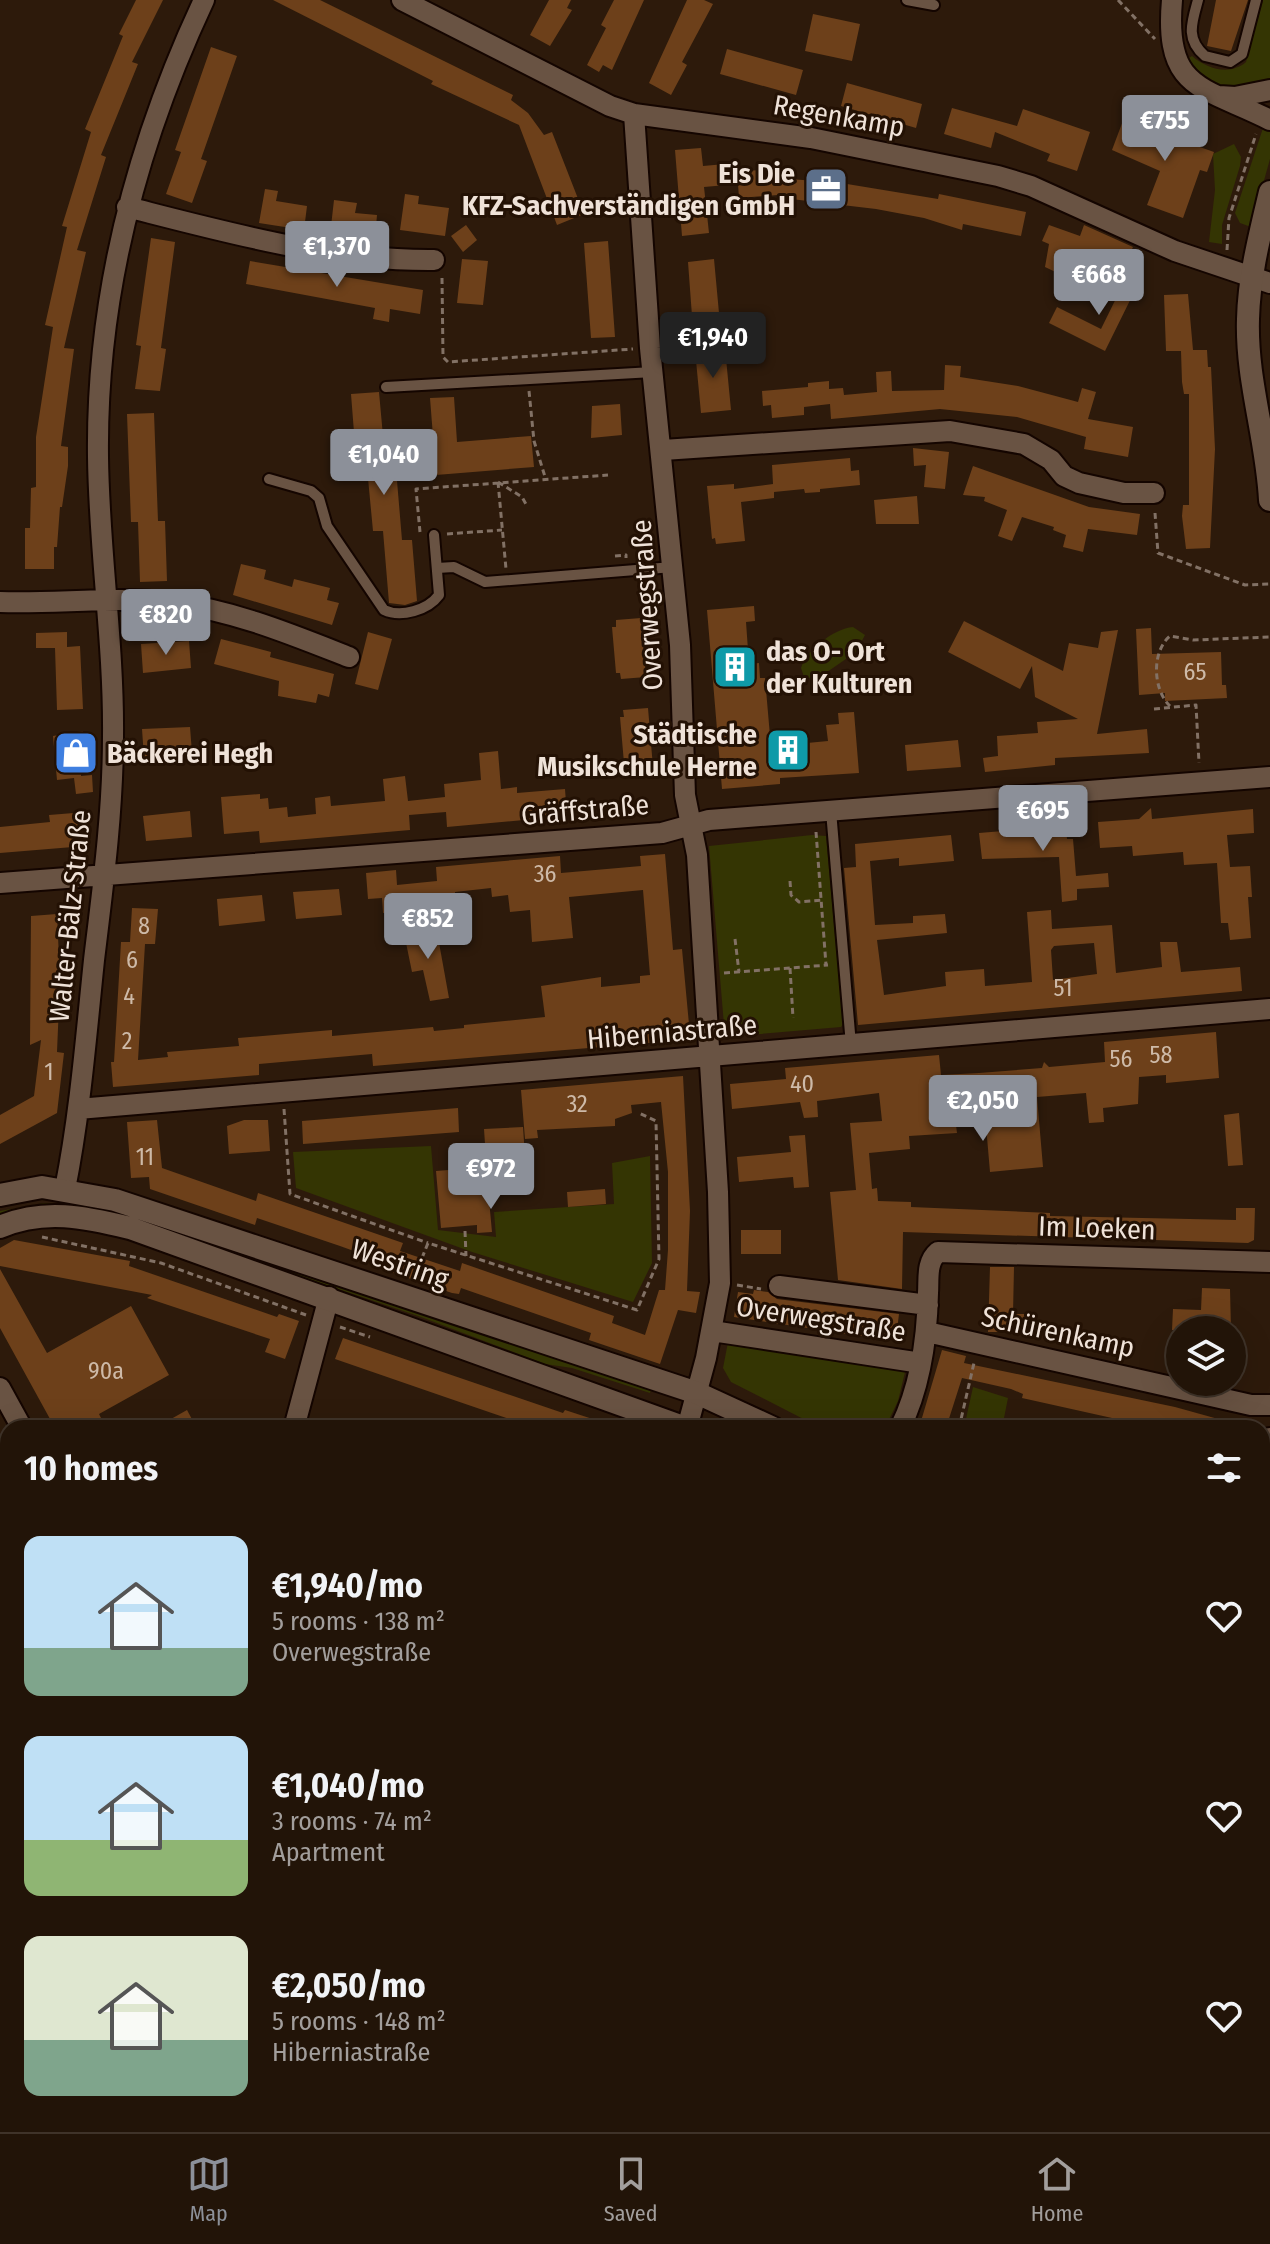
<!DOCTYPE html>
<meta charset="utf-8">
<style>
body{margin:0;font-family:"Fira Sans Condensed",sans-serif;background:#2a1d12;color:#f1f3f6;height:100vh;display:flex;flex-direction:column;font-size:30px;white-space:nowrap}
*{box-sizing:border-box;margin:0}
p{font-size:26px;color:#a29e9c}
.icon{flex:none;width:44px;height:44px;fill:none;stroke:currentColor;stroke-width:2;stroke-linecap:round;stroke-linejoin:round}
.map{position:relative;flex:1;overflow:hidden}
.panel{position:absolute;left:0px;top:1420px;width:1270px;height:712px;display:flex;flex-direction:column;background:#221408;border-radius:24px 24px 0 0;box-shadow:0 8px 32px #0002,0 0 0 2px #3f3329}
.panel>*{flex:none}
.fabs{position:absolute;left:1166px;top:1316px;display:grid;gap:16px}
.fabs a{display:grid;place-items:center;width:80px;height:80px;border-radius:50%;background:#221408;box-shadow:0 8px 32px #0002,0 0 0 2px #3f3329;font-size:40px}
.price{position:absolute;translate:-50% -68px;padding:0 18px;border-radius:8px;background:#8c9099;color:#fff;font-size:26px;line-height:52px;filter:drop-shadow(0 2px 4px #0008)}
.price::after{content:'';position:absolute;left:50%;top:48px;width:24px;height:18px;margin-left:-12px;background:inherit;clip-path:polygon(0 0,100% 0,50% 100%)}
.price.on{background:#222;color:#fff}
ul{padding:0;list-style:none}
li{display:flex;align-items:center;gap:24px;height:200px;padding:0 24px}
li span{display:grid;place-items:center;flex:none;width:224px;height:160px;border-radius:16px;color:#555}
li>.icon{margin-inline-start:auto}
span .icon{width:96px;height:96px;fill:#fffc;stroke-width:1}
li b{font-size:34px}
h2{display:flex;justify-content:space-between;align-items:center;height:96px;padding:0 24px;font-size:34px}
.tabs{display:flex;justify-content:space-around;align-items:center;height:112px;border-top:2px solid #3f3329;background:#221408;font-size:22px;color:#a29e9c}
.tabs a{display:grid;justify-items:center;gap:4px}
.tabs .on{color:#8c9099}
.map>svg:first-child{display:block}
.green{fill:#343503}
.building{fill:#6d401a;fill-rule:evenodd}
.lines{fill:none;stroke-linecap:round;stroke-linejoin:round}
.service-casing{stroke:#140500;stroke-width:14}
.minor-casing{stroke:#140500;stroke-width:24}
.secondary-casing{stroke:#140500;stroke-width:26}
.path{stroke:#827165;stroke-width:3;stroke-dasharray:6 4;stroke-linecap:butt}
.service{stroke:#695343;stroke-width:10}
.minor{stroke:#695343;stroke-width:20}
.secondary{stroke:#695343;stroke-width:22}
.labels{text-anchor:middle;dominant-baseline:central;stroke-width:6;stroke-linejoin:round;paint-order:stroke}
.number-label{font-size:24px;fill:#cebaa8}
.street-label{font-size:28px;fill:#efe2d8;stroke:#231104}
.poi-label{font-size:28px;font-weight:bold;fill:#efe2d8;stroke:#231104;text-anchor:end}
</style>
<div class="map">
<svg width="1270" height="2132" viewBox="0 0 1270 2132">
<rect width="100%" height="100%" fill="#2d1a0b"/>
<path class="green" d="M1263 0H1270V84C1242 94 1202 88 1187 59L1192 56C1207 69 1230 76 1246 62Z
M1265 122 1270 125V159L1251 227 1240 223 1235 213Z
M1234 144 1241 157 1240 166 1222 225V244L1209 242 1215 190 1213 154Z
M853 627 865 635 856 652 817 679 804 677 801 668C807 650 833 629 853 627Z
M812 835 826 836 843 1024 841 1027 725 1037 709 846Z
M431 1146 438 1230 496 1237 494 1212 614 1204 612 1163 650 1156 652 1263 633 1302 472 1252 296 1188 293 1152Z
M44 1203 94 1206 134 1215 535 1352 652 1387 650 1393 572 1368 545 1364 421 1317 144 1223 0 1217V1211Z
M729 1337 906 1368 898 1401 885 1428H821L731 1382 723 1368Z
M973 1387 1008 1398 1002 1428H964Z"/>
<path class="building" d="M136 0H163L132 62 138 64 101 155 106 157 77 250 86 252 64 348 74 349 61 446 68 447V466L62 507H60L57 547H54V569H25V528H30L31 488 36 487V437L53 327 45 325 67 227 62 226 91 132 85 129 123 36 119 34Z
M273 0H320L513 95 511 100 528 113 544 135 552 132 584 214 557 225 519 125 431 84 433 81Z
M549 0H571L567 8 572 10 550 46 530 35Z
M614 0H644L612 70 603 65 599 72 587 65 606 28 601 25Z
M687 0H704L713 4 682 62 687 65 671 95 649 83Z
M1216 0H1248L1231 51 1207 46Z
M813 14 860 24 852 61 805 51Z
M211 47 237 56 201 159 207 161 192 203 166 194 181 152 175 150Z
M727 49 803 70 796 95 720 74Z
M847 83 922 104 916 128 841 106Z
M952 108 1017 126 1023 109 1090 132 1077 171 1047 161 1050 154 995 132 991 148 944 134Z
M1124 118 1156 131 1159 123 1177 130 1174 138 1214 152 1207 172 1200 170 1183 218 1147 205 1160 171 1112 150Z
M701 148 703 166 736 163 738 182 737 172 789 167 790 179 841 183 938 199 939 194 1026 212 1021 236 963 224 962 230 924 218 876 209 791 199V194L739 198 738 184 704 187 709 233 682 236 675 150Z
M265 189 278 191 276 201 307 206 304 230 259 223Z
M405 194 419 196 418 204 449 208 445 236 400 230Z
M334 200 357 203 355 213 377 215 375 239 330 235Z
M466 225 477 240 463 252 451 236Z
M1049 225 1080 236 1084 225 1133 247 1121 273 1076 253 1066 277 1045 267 1049 244 1042 241Z
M151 238 175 242 161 348 166 349 160 391 135 389 141 346 136 345Z
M608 241 615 337 591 338 584 243Z
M462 259 488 261 483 305 457 303Z
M714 259 719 313 692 316 688 262Z
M250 261 423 290 420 314 390 309 389 322 373 319 375 308 246 284Z
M1131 268 1143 274 1105 351 1049 323 1057 307 1101 329Z
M1188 294 1193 350H1207L1208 367H1211L1215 449 1210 548 1186 549 1182 516 1183 505H1189V394H1184L1182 382 1181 351H1166L1164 295Z
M725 348 731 410 701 413 695 350Z
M945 365 961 366 960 377 1018 386 1078 402 1082 388 1096 392 1088 419 1133 427 1128 457 1084 449 1086 437 1017 417 940 409 831 419 830 404 804 407V415L772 418 771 405 763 406 762 391 808 387V383L829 381V389L843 388 844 395 877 392 876 372 891 371 892 391 944 390Z
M379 392 385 458 395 457 402 540H412L417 601 405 605 389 603 383 531H373L366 457 356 458 351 394Z
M454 397 457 442 531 436 534 467 436 475 430 398Z
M620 404 622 435 591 438 592 406Z
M154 413 158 521H165L167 581 140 582 138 522H131L127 414Z
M913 448 949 452 945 489 924 487 926 465 914 466Z
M850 458 851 471 859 470 860 485 820 489V492L805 493 804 489 774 492V498L741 502 745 541 716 544 715 538 712 539 707 486 734 484V489L773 484 772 465Z
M973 466 1089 507 1140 514 1137 535 1088 529 1083 552 1063 547 1066 535 1053 530 1054 527 1022 517 1012 541 998 536 1007 510 984 501 985 497 963 495Z
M917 496 919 524H876L874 500Z
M241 564 266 570 264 579 292 587 294 579 330 588 327 600 339 603 332 625 233 595Z
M754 606 755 621 746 622 749 664 759 663 760 678H765L770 736 785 734 786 745 828 741 826 725 839 724 838 713 854 712 859 773 780 778V784L722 789 707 610Z
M641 618 646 677 621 679 620 673H616L612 627H616V620Z
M964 621 1063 671 1069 643 1098 648 1101 632 1118 630 1097 734 1147 729 1149 753 1055 758V765L985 772 983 758 998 756 997 736 1038 733 1037 722 1078 719 1035 697 1032 666 1020 689 948 652Z
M1151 628 1152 654 1221 652 1222 685H1226L1227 698 1165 701V693L1139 695 1136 629Z
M67 632V647L80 646 83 709 57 710 55 648H36V633Z
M368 632 392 639 378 690 355 684Z
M221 639 271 652 270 657 334 674 329 697 318 694 316 703 278 696 279 681 214 664Z
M189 641 191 668 143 673 141 644Z
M648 708 653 767 628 769V763H624L620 717H624L623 710Z
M190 727 192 753 144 758 142 729Z
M83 731 81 776 92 775 93 792 76 794 74 778 57 780 53 736Z
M958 740 961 767 907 771 905 745Z
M498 751 501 789 517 787V793L565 789 567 816 447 827 446 812 409 815 410 830 260 843 259 831 224 834 221 797 260 794V799L268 798 269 809 287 807 288 817 316 814 315 798 330 796 331 806 385 801 383 779 405 776 408 801 445 797 444 784 481 780 479 753Z
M1151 808 1152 819 1253 809 1254 833 1227 835 1230 867 1250 866 1252 897H1248L1251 938 1230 940 1228 923H1221L1217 863 1184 865 1183 852 1133 856 1132 846 1100 848 1098 822 1139 819Z
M190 811 192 837 146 841 143 816Z
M86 812 88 838H85V846L0 853V827L50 822 49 815Z
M1065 816 1067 839H1073L1076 876 1108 873 1109 887 1077 889V900L1062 902 1059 857 982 859 979 833 1050 827 1049 817Z
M951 835 954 861 899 866V858L870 861 875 925 913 923V916L945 914 947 933 877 940 884 995 946 986 945 972 984 969 985 986 1032 982 1027 912 1051 910 1052 929 1112 925 1116 973 1162 967 1160 942H1177L1181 972 1240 967 1242 991 858 1025 844 868 856 867 855 844ZM1094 943 1097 974 1053 980 1051 950 1054 946Z
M665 854 673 950 682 949 690 1035 685 1040 373 1066 372 1054 259 1064V1075L113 1087 111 1062H114L121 942H130L132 908 158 909 155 944H145L138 1060 168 1057 167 1052 239 1046 238 1038 332 1030V1036L433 1027 434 1031 464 1028V1025L545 1017 541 986 601 977V987L640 983V976L650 975 643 890 569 897 573 938 532 942 530 910 510 912 508 895 492 897 491 888 455 892V900L399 905V912L383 913 382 898 368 899 366 873 396 870 397 885 437 881 436 867 560 856 561 873 641 866 640 856Z
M339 889 342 915 296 919 293 892Z
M262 895 265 921 219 926 217 899Z
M57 914 60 981 57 1052 64 1053 57 1113 0 1144V1115L34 1096 41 1040 30 1045 31 916Z
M436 926 449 998 430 1001 423 970 412 972 404 933Z
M1216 1032 1219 1078 1166 1083V1075L1139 1077 1138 1104 1103 1108 1104 1122 1089 1123 1086 1093 1037 1097 1043 1167 990 1172 985 1114 955 1117 957 1133 909 1136 910 1149 869 1153 872 1189 877 1188 878 1201 911 1202V1207L1050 1213V1216L1236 1220V1208H1255L1254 1240 1248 1243 903 1232 902 1289 838 1280 830 1192 856 1190 850 1123 882 1121 879 1093 817 1101 818 1117 804 1118 800 1102 732 1109 730 1084 786 1079 785 1068 939 1055 941 1075 979 1073 1042 1068 1044 1062 1049 1067 1105 1062 1104 1042Z
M683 1076 690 1211 687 1291 700 1292 696 1313 678 1310 660 1364 589 1340 591 1333 461 1288 459 1294 452 1293 385 1270 387 1263 340 1246 257 1218 255 1225 150 1189 149 1177 131 1178 127 1122 157 1120 162 1168 256 1201 258 1193 403 1243 400 1251 460 1271 462 1263 551 1294 614 1316 612 1323 645 1335 659 1290H665L668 1250V1172L661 1102 631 1105 632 1113 615 1119V1126L537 1130 538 1138 525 1139 521 1090Z
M458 1108 459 1132 303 1144 302 1121Z
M1239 1113 1243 1165 1228 1166 1224 1115Z
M244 1120H268L270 1151 229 1154 227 1126Z
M523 1127 525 1156 486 1159 484 1129Z
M805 1135 809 1187 794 1188 793 1177 739 1182 737 1157 791 1152 789 1136Z
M486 1167 492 1232 477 1233V1225L441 1228 436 1171Z
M605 1189 606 1204 568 1207 567 1192Z
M741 1230H781V1254H741Z
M14 1240 130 1261 129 1266 277 1317 279 1314 299 1321 285 1359 265 1352 270 1339 147 1298 152 1295 0 1266V1248Z
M990 1267H1014L1013 1314H1025L1024 1332H988Z
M0 1269 47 1353 131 1306 169 1375 99 1414 106 1428H55L0 1328Z
M1202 1288 1230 1289 1231 1330H1172L1173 1309 1201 1310Z
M754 1290 768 1292 777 1299 899 1314 897 1330H889L888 1340 734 1317 738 1292 753 1294Z
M343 1338 563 1413 565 1410 611 1425V1428H536L445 1397 335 1359Z
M942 1350 966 1356 964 1363 1175 1407 1229 1422V1428H1157L1022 1398 1023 1394 1011 1389 962 1378 946 1428H919Z
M187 1410 194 1423 185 1428H155Z"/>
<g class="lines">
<g class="service-casing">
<path id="service" d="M907 0 934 5
M1198 0C1192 22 1185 39 1205 56L1230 62 1242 54 1256 0
M386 387 653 372
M269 479 311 491 319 498 327 526 384 610C401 618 428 610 439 595L434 535
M437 568 454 567 485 582 673 567
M831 811 851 1045
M188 2132 202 2124"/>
</g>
<g class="minor-casing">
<path id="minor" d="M402 0 610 106 634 114 811 138 998 176 1031 186 1175 251 1270 283
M1172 0C1164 91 1203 86 1270 120
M1219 96 1235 97 1270 90
M634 114 650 348 680 645 685 795 697 855 718 1192 720 1283 706 1358 687 1428
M127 207C229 233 329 261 434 260
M663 450 950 431 1024 444 1051 460 1064 476 1079 483 1124 493H1154
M0 602C58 604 115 596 172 603 233 610 293 635 349 657
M0 883 662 833 709 820 1270 777
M78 1109 1270 1009
M65 1189C80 1114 86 1037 94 960 103 886 113 811 113 736 114 643 99 551 98 457 96 296 136 145 204 0
M779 1286 928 1305
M712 1331 921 1363
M927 1332 1251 1405H1270
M0 1388 22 1428
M294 1428 329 1297
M900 1428C921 1386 927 1339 928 1293 929 1279 926 1262 938 1252L1270 1262
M0 1702 8 1701
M0 2004 8 2001
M390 2124 394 2132
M416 2124 420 2132
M706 2124 712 2132
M995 2124 1002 2132
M762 2132 776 2124"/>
</g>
<g class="secondary-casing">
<path id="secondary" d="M1270 192C1260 234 1249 276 1248 319 1246 380 1267 439 1270 500
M0 1195 42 1187 115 1200 697 1393 773 1428
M0 1227C44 1208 85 1217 130 1228L686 1428
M1262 1485 1270 1439
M1262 1700 1270 1640
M1262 1718 1270 1721
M1167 2132 1168 2124
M1190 2132 1191 2124"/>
</g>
<path class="path" d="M1118 0 1155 39
M1227 250 1229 218 1256 134
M442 278 443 357 448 362 633 349
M529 391 534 441 546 480
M498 482 506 569
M498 482 522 497 527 506
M1155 513 1158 553 1245 585 1270 584
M420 532 416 489 608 475
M447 534 502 530
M615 556 626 555V558
M1170 706C1153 690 1151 652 1170 636L1193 640 1270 637
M1154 709 1196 705 1199 763
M816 832 826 965
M790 881 791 895 799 902 822 900
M735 939 739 972
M790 968 793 1018
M724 973 828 965
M284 1109 290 1194 428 1243
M465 1231 466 1256
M42 1237 161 1263 306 1315
M422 1258 428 1243 637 1310 659 1259 656 1121 639 1113
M737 1285 761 1289
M340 1327 370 1337
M959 1428 974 1363
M28 2124 33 2132
M14 2132V2125L27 2126"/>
<use href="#service" class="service"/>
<use href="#minor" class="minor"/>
<use href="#secondary" class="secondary"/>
</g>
<defs>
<g id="office-square" transform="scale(2.3)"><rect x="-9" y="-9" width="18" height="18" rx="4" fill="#5c6f8a" stroke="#231104"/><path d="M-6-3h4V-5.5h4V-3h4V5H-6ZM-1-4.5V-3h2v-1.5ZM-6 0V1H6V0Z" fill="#fff"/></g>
<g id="building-square" transform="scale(2.3)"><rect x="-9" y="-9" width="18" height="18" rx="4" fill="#0f9aa8" stroke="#231104"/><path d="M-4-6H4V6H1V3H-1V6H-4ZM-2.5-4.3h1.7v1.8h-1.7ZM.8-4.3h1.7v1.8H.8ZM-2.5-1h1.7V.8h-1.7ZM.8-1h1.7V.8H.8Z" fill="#fff"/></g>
<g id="shop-square" transform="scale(2.3)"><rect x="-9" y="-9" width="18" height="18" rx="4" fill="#3f7fe0" stroke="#231104"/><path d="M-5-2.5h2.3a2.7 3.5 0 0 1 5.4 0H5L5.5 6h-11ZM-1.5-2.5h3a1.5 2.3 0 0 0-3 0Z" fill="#fff"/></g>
</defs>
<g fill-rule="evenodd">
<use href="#office-square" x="826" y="189"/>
<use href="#building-square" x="735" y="667"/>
<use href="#building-square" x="788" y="750"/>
<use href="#shop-square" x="76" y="753"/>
</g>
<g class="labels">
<g class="number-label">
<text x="1195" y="672">65</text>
<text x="545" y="874">36</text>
<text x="144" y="926">8</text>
<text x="132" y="960">6</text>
<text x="1063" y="988">51</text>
<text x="129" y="996">4</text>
<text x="127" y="1041">2</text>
<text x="1161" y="1055">58</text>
<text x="1121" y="1059">56</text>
<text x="49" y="1072">1</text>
<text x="802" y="1084">40</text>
<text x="577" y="1104">32</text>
<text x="145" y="1157">11</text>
<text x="106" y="1371">90a</text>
</g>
<g class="street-label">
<text transform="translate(839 116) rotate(10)">Regenkamp</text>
<text transform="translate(647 605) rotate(-94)">Overwegstraße</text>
<text transform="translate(585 810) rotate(-5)">Gräffstraße</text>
<text transform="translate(70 916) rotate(-84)">Walter-Bälz-Straße</text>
<text transform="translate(672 1032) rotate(-5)">Hiberniastraße</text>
<text transform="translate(1097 1228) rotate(2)">Im Loeken</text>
<text transform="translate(400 1264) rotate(19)">Westring</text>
<text transform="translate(821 1319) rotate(9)">Overwegstraße</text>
<text transform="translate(1058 1332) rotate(12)">Schürenkamp</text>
</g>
<g class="poi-label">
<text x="795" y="173">Eis Die<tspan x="795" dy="32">KFZ-Sachverständigen GmbH</tspan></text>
<text x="766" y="651" text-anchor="start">das O- Ort<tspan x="766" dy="32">der Kulturen</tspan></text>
<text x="757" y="734">Städtische<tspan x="757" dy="32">Musikschule Herne</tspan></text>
<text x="107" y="753" text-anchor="start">Bäckerei Hegh</text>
</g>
</g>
</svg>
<div class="fabs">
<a><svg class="icon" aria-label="layers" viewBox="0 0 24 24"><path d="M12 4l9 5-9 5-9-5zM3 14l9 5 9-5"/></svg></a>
</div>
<b class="price" style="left:1165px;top:163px">€755</b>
<b class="price" style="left:337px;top:289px">€1,370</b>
<b class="price" style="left:1099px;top:317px">€668</b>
<b class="price on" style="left:713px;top:380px">€1,940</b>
<b class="price" style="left:384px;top:497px">€1,040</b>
<b class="price" style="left:166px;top:657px">€820</b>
<b class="price" style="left:1043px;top:853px">€695</b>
<b class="price" style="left:428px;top:961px">€852</b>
<b class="price" style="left:983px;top:1143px">€2,050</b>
<b class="price" style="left:491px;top:1211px">€972</b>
<section class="panel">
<h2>10 homes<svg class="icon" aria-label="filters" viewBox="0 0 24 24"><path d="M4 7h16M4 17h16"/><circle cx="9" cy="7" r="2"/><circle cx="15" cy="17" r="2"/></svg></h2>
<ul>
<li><span style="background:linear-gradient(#bfe0f5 70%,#7fa58c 0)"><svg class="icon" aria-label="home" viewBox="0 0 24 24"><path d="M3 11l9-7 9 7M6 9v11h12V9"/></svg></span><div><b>€1,940/mo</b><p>5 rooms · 138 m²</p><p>Overwegstraße</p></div><svg class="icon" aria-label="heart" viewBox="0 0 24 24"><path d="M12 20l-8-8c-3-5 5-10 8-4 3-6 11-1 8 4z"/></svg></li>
<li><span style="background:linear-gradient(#bfe0f5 65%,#8fb573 0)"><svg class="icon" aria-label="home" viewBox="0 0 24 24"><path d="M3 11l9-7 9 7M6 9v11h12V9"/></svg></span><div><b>€1,040/mo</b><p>3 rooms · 74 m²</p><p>Apartment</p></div><svg class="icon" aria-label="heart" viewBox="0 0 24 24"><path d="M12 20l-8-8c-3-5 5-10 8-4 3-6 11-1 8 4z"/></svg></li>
<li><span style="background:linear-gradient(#dfe7d0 65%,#7fa58c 0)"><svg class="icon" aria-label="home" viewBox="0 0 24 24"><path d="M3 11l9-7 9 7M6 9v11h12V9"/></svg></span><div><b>€2,050/mo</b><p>5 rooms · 148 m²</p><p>Hiberniastraße</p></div><svg class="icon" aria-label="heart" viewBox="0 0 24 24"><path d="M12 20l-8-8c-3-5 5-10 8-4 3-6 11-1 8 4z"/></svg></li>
</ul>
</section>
</div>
<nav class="tabs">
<a class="on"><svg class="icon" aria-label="map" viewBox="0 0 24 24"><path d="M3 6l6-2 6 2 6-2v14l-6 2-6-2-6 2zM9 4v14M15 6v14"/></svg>Map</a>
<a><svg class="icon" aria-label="saved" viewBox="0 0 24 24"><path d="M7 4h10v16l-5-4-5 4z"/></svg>Saved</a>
<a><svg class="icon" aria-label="home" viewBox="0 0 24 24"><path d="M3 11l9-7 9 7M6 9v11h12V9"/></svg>Home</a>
</nav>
